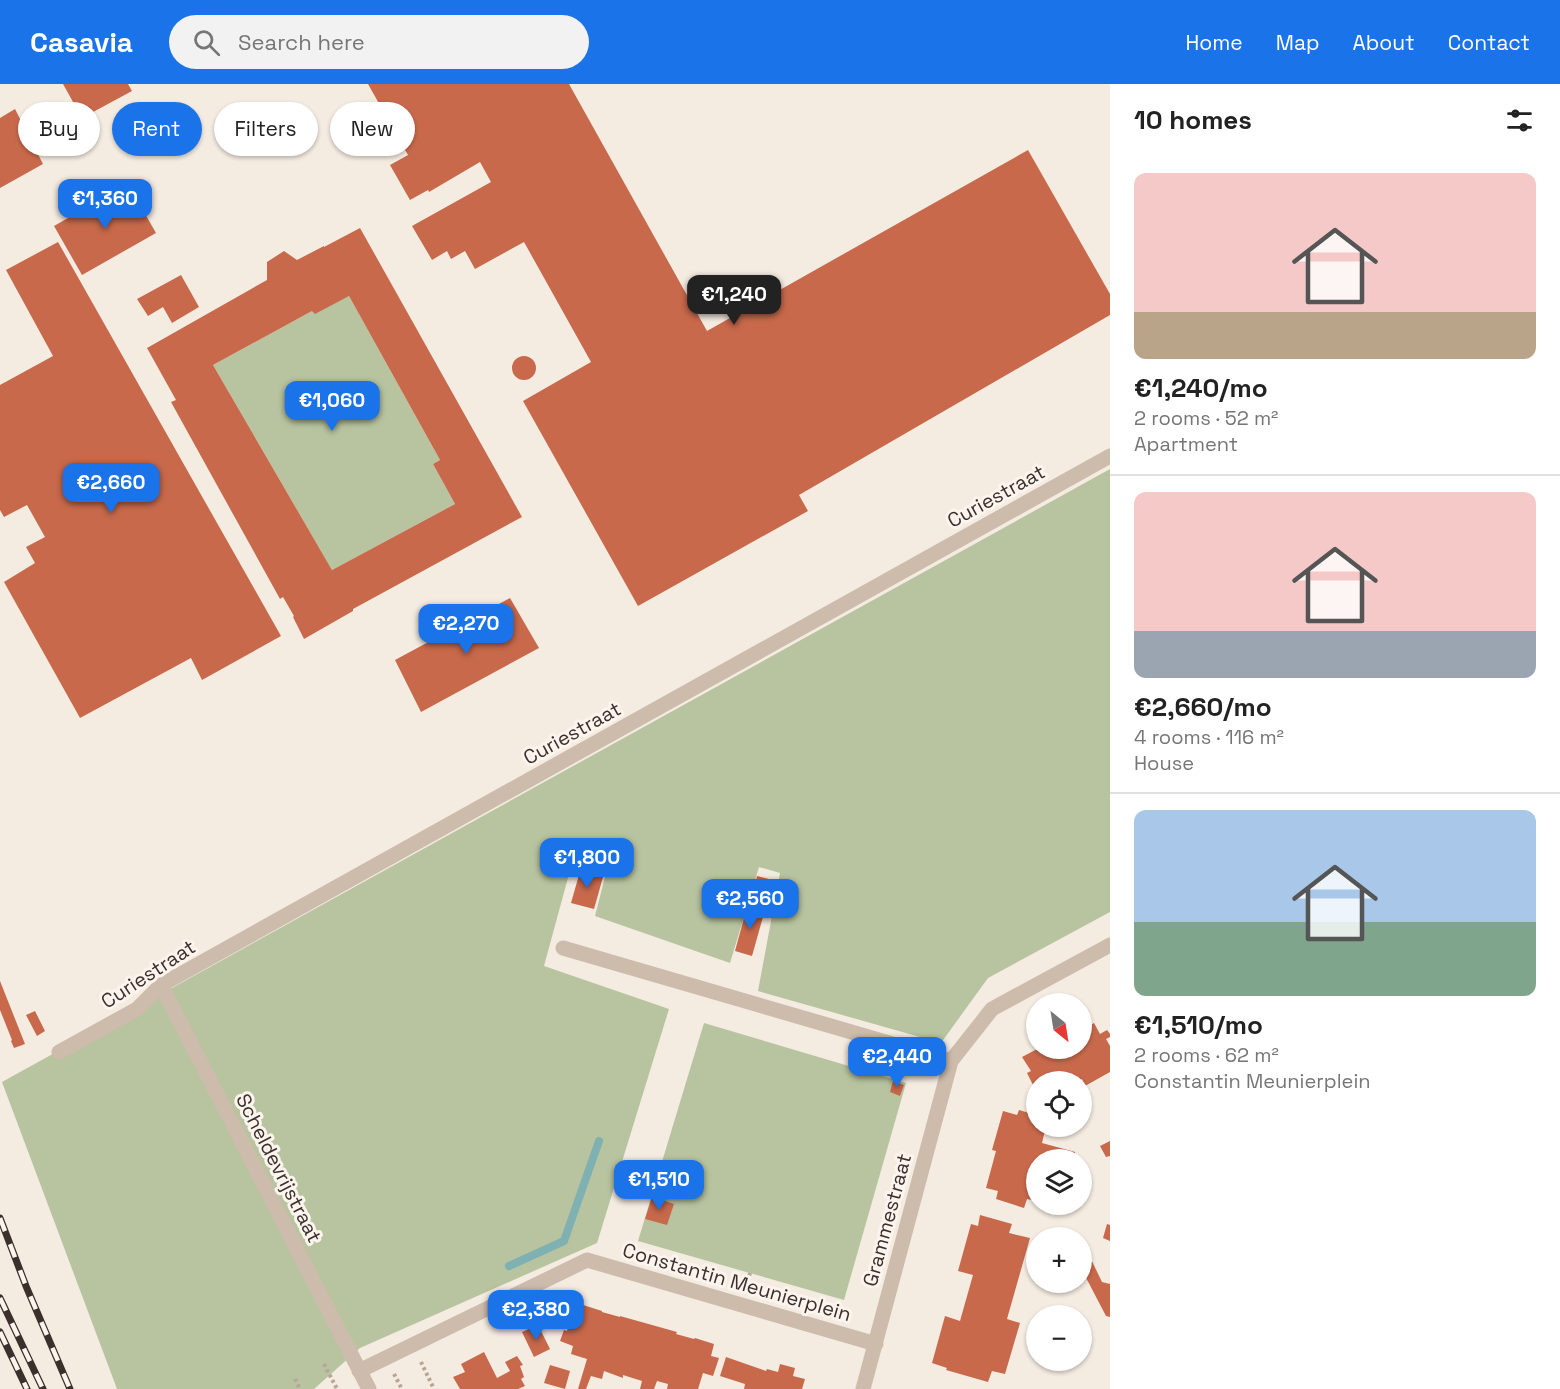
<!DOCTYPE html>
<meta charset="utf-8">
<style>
body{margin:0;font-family:"Space Grotesk",sans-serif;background:#f2f2f2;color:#222;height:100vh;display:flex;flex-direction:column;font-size:22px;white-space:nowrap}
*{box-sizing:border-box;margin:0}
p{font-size:20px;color:#767676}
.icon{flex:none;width:33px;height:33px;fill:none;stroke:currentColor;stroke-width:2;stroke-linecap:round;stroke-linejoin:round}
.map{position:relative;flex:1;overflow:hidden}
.side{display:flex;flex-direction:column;background:#fff;width:450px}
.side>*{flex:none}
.guide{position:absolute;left:18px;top:18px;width:570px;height:54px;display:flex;gap:12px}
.needle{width:39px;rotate:150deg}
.fabs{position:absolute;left:1026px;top:909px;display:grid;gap:12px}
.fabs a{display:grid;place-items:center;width:66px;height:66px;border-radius:50%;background:#fff;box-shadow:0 2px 4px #0004;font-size:30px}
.price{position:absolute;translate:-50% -51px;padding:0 14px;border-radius:12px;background:#1a73e8;color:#fff;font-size:20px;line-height:39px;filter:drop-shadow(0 2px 3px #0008)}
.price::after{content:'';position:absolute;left:50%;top:36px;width:18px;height:14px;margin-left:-9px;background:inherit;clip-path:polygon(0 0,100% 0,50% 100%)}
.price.current{background:#222;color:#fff}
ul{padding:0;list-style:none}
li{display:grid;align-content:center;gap:12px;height:318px;padding:0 24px}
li+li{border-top:2px solid #e0e0e0}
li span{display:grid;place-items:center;height:186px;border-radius:12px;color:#555}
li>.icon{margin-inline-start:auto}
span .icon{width:108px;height:108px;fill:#fffc;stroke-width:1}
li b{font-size:26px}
h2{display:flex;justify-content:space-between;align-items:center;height:72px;padding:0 24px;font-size:26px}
.pill{padding:0 21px;border-radius:27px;background:#fff;box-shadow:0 2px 4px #0004;font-size:21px;line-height:54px}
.pill.current{background:#1a73e8;color:#fff}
header{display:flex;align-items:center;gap:36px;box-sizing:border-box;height:84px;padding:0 30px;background:#1a73e8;color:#fff}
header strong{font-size:28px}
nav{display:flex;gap:33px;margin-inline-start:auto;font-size:21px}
.search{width:420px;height:54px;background:#f2f2f2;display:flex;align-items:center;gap:15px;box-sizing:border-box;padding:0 21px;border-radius:33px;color:#767676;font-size:22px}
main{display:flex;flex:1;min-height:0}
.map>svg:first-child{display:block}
.green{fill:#b8c4a0}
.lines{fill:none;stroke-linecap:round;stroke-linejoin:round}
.stream{stroke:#7fb0b2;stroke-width:8}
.building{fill:#c8694b;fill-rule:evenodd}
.path{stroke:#b9a596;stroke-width:4;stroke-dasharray:3 3;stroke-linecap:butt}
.minor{stroke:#cdbbac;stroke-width:15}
.rail-casing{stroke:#3b302b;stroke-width:7}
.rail{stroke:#fbf5ee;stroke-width:4.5;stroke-dasharray:14;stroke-linecap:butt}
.labels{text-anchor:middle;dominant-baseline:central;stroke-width:6;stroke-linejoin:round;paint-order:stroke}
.street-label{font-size:20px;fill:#3b302b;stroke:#fbf5ee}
</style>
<header>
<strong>Casavia</strong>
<div class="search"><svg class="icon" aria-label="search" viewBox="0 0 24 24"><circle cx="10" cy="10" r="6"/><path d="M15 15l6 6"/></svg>Search here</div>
<nav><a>Home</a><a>Map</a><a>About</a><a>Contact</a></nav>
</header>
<main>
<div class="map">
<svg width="1110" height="1305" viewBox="0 0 1110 1305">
<rect width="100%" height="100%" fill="#f4ebe1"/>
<path class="green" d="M349 212 440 376 433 380 455 420 332 486 213 281 312 227Z
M1110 385V828L988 894 941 959 758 907 780 789 759 783 730 879 595 832 610 773 575 768 544 882 669 925 597 1159 360 1264 314 1305H117L2 998Z
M704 939 906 999 844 1216 638 1157Z"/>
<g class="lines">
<path class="stream" d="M509 1182 564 1157 599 1057"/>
</g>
<path class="building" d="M63 0H128L132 7 82 34Z
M368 0H569L707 247 1028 66 1110 210V231L799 411 808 427 638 522 523 317 591 278 524 158 475 185 465 167 451 175 447 167 432 176 412 142 491 98 480 78 429 108 428 106 410 116 390 81 408 71Z
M15 25 43 80 0 104V34Z
M128 100 156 149 82 191 54 142Z
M360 144 522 433 353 525V527L304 555 293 533 294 532 283 513 280 515 171 318 176 316 147 264 267 196V178L284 167 297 176 324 162V163ZM349 212 440 376 433 380 455 420 332 486 213 281 312 227 315 230Z
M58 158 281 552 202 596 191 574 80 634 4 498 35 479 26 463 45 453 27 421 4 433 0 426V301L53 272 6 186Z
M181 191 199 223 172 239 163 223 148 232 137 215Z
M512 284a12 12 0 1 1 24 0a12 12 0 1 1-24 0Z
M510 514 539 564 421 628 395 576Z
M581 784 593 787 592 790 603 793 594 825 571 819Z
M757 792 773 796 770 806 755 802Z
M757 820 766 822 752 872 735 867 747 823 756 825Z
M0 897 25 960 14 964 11 957 12 956 0 926Z
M35 927 45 947 37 952 26 931Z
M1094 939 1100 950 1107 946 1110 950V953L1106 955 1110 962V988L1085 1002 1082 995 1078 998H1036V1007L1027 989 1031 987 1022 973 1039 964H1082V946Z
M893 997 904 1001 900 1012 890 1008Z
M1019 1026 1036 1031V1042H1046L1042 1059 1075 1068 1074 1072 1080 1073V1076H1036V1117L1027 1115 1024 1124 996 1115 998 1107 986 1104 996 1067 992 1066 1003 1027 1017 1031Z
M1110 1057V1072L1106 1073 1100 1062Z
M652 1113 674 1120 667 1141 645 1135Z
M980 1131 1012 1140 1009 1149 1030 1154 1007 1235 1020 1239 1005 1290 992 1287 988 1298 946 1286 947 1284 932 1279 945 1232 960 1237 973 1191 958 1187 971 1140 978 1142Z
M1107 1140 1110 1141V1157L1103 1154Z
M1085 1169 1086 1172 1089 1171 1102 1198 1110 1200V1233L1106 1232 1082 1186V1171Z
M583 1221 602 1227V1228L620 1233V1232L677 1248 676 1250 694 1255 695 1254 714 1260 711 1272 719 1274 713 1292 703 1289 698 1305H667L668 1300 657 1297 654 1305H640L642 1297 623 1291V1294L604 1287 602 1295 591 1292 586 1305H578L587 1275 571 1270 573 1262 560 1257 564 1246 567 1247 572 1230 579 1233Z
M538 1241 550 1265 534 1273 522 1248Z
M484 1268 497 1294 510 1287 505 1278 517 1272 523 1281 520 1282 524 1293 521 1295 525 1302 518 1305H460L453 1293 465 1288 461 1280Z
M726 1273 766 1287 767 1285 778 1288 780 1280 795 1284 793 1292 805 1295 802 1305H744L745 1300 720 1292Z
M550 1281 570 1287 565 1305 544 1299Z"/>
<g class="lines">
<path class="path" d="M746 1203 750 1189
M421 1278 434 1305
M324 1280 337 1305
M394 1290 402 1305
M295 1295 300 1305"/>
<path class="minor" d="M563 864 951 977
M161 901 369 1305
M59 968 137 925 161 901 1110 372
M359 1287 587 1176 876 1260
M863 1305 951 977 992 925 1110 861"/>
<g class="rail-casing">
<path id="rail" d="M0 1134 26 1202 70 1305
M0 1214 43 1305
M0 1248 27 1305"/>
</g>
<use href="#rail" class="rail"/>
</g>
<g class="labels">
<g class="street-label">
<text transform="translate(996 412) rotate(-29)">Curiestraat</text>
<text transform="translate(572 649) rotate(-29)">Curiestraat</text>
<text transform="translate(148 890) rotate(-33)">Curiestraat</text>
<text transform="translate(279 1084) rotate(63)">Scheldevrijstraat</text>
<text transform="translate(887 1136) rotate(-75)">Grammestraat</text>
<text transform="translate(737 1198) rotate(16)">Constantin Meunierplein</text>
</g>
</g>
</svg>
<div class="fabs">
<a><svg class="needle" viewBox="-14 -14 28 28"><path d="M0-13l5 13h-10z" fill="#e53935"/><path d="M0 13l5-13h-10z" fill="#767676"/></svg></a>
<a><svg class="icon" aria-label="locate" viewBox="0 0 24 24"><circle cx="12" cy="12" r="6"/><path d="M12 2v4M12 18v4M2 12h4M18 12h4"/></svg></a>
<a><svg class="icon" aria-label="layers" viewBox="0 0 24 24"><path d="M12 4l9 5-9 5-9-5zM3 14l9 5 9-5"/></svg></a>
<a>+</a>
<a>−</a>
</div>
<b class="price" style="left:105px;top:146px">€1,360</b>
<b class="price current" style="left:734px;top:242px">€1,240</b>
<b class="price" style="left:332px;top:348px">€1,060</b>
<b class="price" style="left:111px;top:430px">€2,660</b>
<b class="price" style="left:466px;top:571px">€2,270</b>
<b class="price" style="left:587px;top:805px">€1,800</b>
<b class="price" style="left:750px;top:846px">€2,560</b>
<b class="price" style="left:897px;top:1004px">€2,440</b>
<b class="price" style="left:659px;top:1127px">€1,510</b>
<b class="price" style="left:536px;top:1257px">€2,380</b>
<div class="guide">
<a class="pill">Buy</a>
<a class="pill current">Rent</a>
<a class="pill">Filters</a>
<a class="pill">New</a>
</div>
</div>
<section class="side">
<h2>10 homes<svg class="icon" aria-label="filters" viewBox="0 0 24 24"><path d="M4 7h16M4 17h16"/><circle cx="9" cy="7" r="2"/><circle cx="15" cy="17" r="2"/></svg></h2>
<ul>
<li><span style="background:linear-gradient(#f6c9c9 75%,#b9a48a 0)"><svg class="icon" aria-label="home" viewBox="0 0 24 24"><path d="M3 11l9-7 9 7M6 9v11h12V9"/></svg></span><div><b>€1,240/mo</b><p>2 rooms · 52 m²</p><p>Apartment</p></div></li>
<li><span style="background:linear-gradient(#f6c9c9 75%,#9aa5b1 0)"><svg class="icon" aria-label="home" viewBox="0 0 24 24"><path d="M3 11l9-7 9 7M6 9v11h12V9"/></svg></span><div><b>€2,660/mo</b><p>4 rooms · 116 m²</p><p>House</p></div></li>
<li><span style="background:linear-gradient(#a9c7e8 60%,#7fa58c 0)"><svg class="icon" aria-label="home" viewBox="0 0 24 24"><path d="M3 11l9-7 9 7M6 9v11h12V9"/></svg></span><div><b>€1,510/mo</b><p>2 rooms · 62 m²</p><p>Constantin Meunierplein</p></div></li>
</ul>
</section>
</main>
